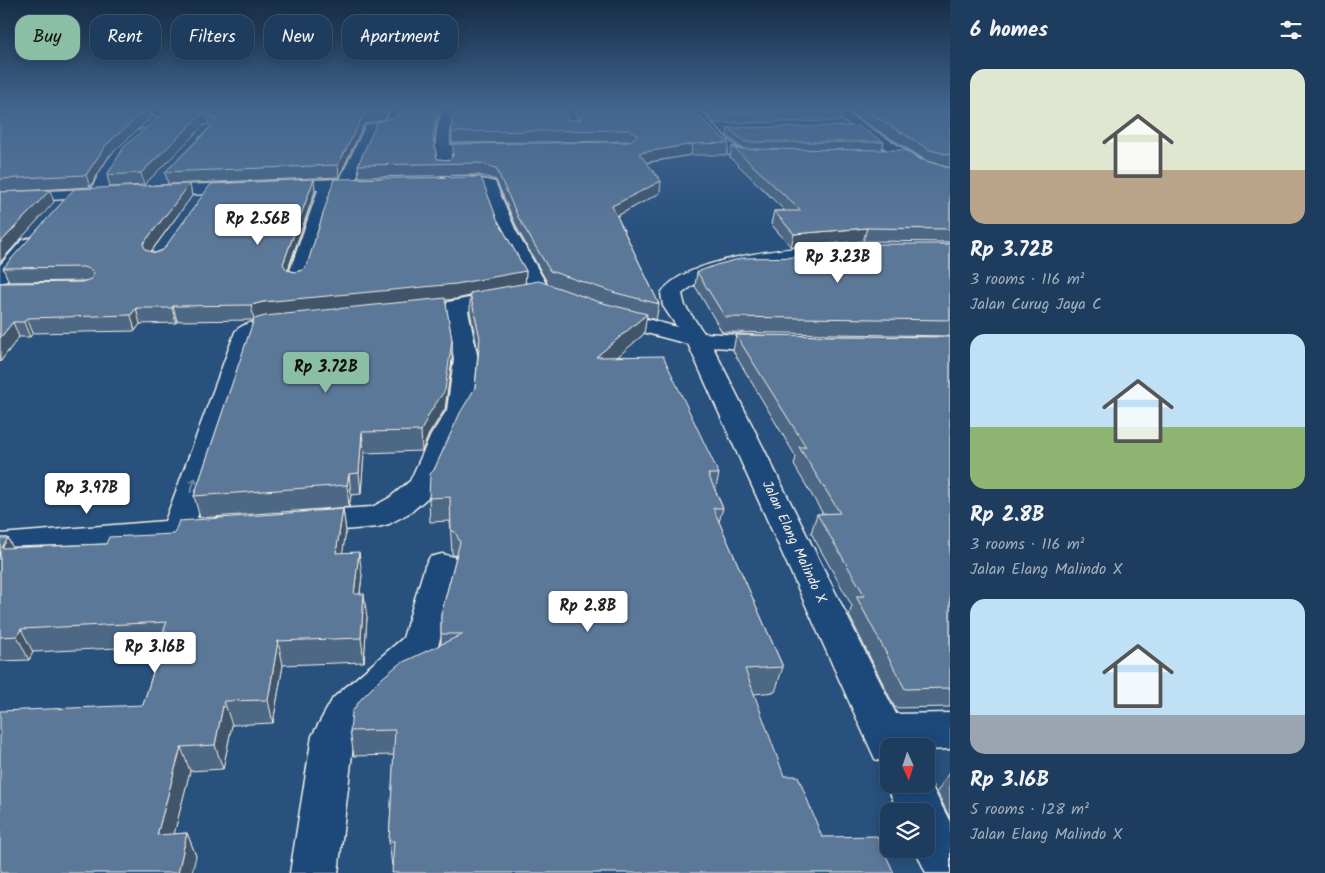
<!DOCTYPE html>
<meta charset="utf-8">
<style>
body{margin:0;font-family:Kalam,sans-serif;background:#264464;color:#f1f3f6;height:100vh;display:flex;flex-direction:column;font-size:19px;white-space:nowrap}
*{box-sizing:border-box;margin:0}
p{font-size:16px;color:#a1aebc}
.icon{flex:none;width:28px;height:28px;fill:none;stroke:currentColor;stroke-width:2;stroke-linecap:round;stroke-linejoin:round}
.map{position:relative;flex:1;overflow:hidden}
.panel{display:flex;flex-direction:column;background:#1e3d5e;width:375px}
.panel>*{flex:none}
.guide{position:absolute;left:15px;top:15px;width:475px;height:45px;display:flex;gap:10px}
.needle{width:32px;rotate:177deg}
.tools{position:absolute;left:880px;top:738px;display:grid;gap:10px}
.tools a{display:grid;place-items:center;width:55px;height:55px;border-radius:10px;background:#1e3d5e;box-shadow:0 2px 12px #0003,0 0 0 1px #3c5673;font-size:25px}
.price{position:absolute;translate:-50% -42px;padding:0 11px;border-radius:5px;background:#fff;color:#222;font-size:16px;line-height:32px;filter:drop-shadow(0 1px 2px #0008)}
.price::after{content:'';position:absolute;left:50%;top:30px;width:15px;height:11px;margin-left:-8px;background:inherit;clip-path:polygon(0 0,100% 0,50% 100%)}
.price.selected{background:#8abfa5;color:#111}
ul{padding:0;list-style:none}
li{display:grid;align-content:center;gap:10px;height:265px;padding:0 20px}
li span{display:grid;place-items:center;height:155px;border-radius:15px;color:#555}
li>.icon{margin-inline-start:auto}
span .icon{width:90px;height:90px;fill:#fffc;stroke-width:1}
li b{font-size:21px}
h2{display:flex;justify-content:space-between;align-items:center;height:60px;padding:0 20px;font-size:21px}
.pill{padding:0 18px;border-radius:15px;background:#1e3d5e;box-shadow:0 2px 12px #0003,0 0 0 1px #3c5673;font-size:18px;line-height:45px}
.pill.selected{background:#8abfa5;color:#111}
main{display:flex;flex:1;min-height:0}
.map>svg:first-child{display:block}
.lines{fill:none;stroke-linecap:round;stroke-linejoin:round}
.street-casing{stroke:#f4f1e8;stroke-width:3}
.street{fill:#1f4a7a;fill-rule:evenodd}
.wall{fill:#4e6784;stroke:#f4f1e8}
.shaded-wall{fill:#40546b;stroke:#f4f1e8}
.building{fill:#5b7899;stroke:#f4f1e8}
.oneway{stroke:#748da6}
.labels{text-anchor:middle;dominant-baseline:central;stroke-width:4;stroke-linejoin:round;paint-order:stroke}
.street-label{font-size:14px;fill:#f4f1e8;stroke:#1f4a7a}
</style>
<main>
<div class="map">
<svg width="950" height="873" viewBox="0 0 950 873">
<rect width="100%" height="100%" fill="#28517e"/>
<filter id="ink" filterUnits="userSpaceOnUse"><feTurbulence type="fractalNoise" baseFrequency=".02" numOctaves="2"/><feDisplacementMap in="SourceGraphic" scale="10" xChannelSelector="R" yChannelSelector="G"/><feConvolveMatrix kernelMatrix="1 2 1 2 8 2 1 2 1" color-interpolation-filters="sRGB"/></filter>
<g filter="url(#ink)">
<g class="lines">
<g class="street-casing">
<path id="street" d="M393 107H401L403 109 396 127 376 131 356 179 377 180 379 183 377 186 371 188 334 189 307 279 304 283 297 285 290 283 287 279 318 190 154 196 148 194 146 191 148 188 154 186 340 179 366 125 386 121Z
M444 107H452L454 109 450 130V145H491L498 149 496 152 451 153V167L449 170H439C432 159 437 119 444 107Z
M562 107H574L579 126 578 129H568Z
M688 107H709L707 110 700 111C709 120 732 146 741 150 752 154 763 150 773 153L775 156 773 159C760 162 742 161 730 155 721 151 697 122 688 113L686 110Z
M823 107H837L926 163 950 170V180L916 169Z
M112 108H202L208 112 202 116 108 115 106 112 108 109Z
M143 129 150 133 121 163 108 188 114 190 116 193 114 196 0 203V193L92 189C99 170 122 134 143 129Z
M446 176H469L495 182 516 231 548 287 571 296 575 300 571 304 564 306 533 295 498 231 482 188 441 184 438 181 441 178Z
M29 238 36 240 38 244 7 281 0 283V265L22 240Z
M837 244 844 246 846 250 844 254C793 267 723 257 682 294L685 306 704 333 773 337 781 339 785 344 781 349 773 351 713 347 896 714 950 713V749L926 750V746H889V764L875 759 688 344 601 321 598 316 601 311 609 309 677 327 663 306 661 293C686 256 794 248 837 244Z
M506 291 513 293 516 297 513 301 468 311 478 359 473 410 459 435 433 493 411 512 389 524 378 527 308 533 297 530 292 522 297 514 308 511 372 507 389 498 410 481 431 435 447 410 454 359 445 307 448 302Z
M288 317 296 319 299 324 296 329 256 336 197 518 213 517 224 520 229 528 224 536 213 539 0 556V534L165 521 235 332C243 320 274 319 288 317Z
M442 554 454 557 459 566 438 646C418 683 372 700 354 737L338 873H290L312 736 333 698 403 638 425 566 430 557Z
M926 775 950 822V873H926L915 849H926V811H898L886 784 889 778V784H926Z"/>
</g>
<use href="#street" class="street"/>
</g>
<path class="wall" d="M0 106H180L102 107 151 117 109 156 90 187 0 192V111L8 107Z
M453 106H564L568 120H579L575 106H690L710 127 729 143 727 155H691L646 163 660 193 617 216 659 304 656 320 646 317 644 334 618 356 719 474 715 491 723 508 719 522 783 667 775 692 754 694 392 866 389 841 394 755 354 756 350 731 441 644V615L456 557V556L452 554 450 521 430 522 429 498 434 470 475 388 478 352 470 312V296L445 300 452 340V359L445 409 429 434 422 451 364 453 361 494 351 495 349 507 200 518 194 496 254 320 177 321 176 323 140 324 135 331 33 333 30 337H19L0 362V283L82 282 86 281 9 282 3 268 190 184 192 196 151 252 155 253 163 250 314 179 315 191 288 270 295 272 497 219 526 271 525 283 548 284 518 230 496 180 479 175 359 177 358 165 437 120 434 143 437 159 449 160 629 142 628 141 452 143V120L454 107Z
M705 106H834L842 111 840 121 715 123 704 112Z
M851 106H950V168L927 161 850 113Z
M170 107 385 119 364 124 339 177 168 184 165 172 211 126 209 124 203 126 144 185 110 187 107 175Z
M728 128 884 142 882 149 950 168V242L863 241 791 247 771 224 774 211H785L730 157 732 146 738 149H743L727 135Z
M950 244V336L722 332 695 286 697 272 800 257 802 248Z
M736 335 950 337V707L895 708 849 615 852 606 811 533 817 514H823L794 465 796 457 733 351Z
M343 509 346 531 342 553 362 575 360 594 367 617 364 662 283 665 273 723 232 725 223 769 190 771 174 834 187 833 196 856 0 873 143 705 161 646 33 652 29 660 0 661V538H8L12 547 106 544Z
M950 771V818L937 792Z"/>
<path class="shaded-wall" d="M0 106H9L0 110Z
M386 106H391L385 119 364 124 339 177 338 165 364 114Z
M439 106H443L437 120 434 148 433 137 437 110Z
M149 107 151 117 109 156 90 187 86 175 106 145Z
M207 114 209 124 203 126 144 185 141 173 201 115Z
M693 144 691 155 637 164 639 153Z
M314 179 315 191 285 278 283 264Z
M661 181 660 193 611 219 612 206Z
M190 184 192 196 146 258 143 244Z
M50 190 54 202 0 262V243Z
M867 228 863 241 791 247 794 234Z
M526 271 525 286 470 293V296L456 299 266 317 254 320 251 305 263 302Z
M173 306 177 321 176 323 172 308Z
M136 308 140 324 135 331 131 315Z
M647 314 644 334 593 378 596 357Z
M27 318 33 333 30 337 24 322Z
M13 322 19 337 0 362V338Z
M452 340V359L445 409 429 434 422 451 421 431Z
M362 432 364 453 361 494 359 473Z
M349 474 351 495 349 507 347 485Z
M343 509 346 531 339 576 336 553Z
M8 538 19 561 2 548Z
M359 552 362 575 357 618 354 594Z
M364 594 367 617 364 662 361 638Z
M21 629 33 652 29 660 17 636Z
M278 641 283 665 273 723 268 700Z
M224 701 232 725 223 769 215 745Z
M181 747 190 771 168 858 157 835Z
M187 833 196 856 192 873H178Z"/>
<path class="building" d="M8 106H101L103 108 149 107 106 145 86 175 0 179V111Z
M386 106 384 109 364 114 338 165 165 172 214 124 216 119 207 114 201 115 141 173 107 175 124 147 170 107Z
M402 106H439L437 110 433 137 437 159 449 160 453 156V144L629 142 638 135 629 130 452 132V120L454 106H564L568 120H580L582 115 579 106H690L710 127 729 143 693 144 639 153 661 181 612 206 659 304 616 293 550 271 518 217 496 168 479 163 358 165 377 122 397 117Z
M710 106H834L842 111 716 113Z
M858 106H938L950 113V155L930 150Z
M858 126 884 142H745L728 128Z
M732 146 738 149 904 150 919 159 950 168V229L867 228 794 234 774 211H801Z
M478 177H481L497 219 526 271 456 284 263 302 251 305 173 306 172 308H136L131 315 27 318 24 322H13L0 338V283L82 282 91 279 94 273 90 269 83 267 3 268 74 189 190 184 143 244 146 250 155 253 163 250 211 184 314 179 283 264 287 270 295 272 303 270 307 265 334 179Z
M50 190 0 243V192Z
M872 244H950V320L725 317 697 272 716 265 743 258 811 257 802 248 819 246Z
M539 281 599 302 647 314 596 357 663 356 719 474H708L723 508H713L783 667 745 669 784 776H798L822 837 877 836 894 873H392L394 841H389L395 730 350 731 352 712 360 700 382 678 399 664 463 634H441V615L460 542 455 532 451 530 450 497 429 498 430 474 434 470 460 413 475 388 480 338 470 293Z
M445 298 452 340 445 390 429 414 421 431 362 432 359 473 349 474 347 485 194 496 254 319 265 316Z
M736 335 950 337V688L905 689 856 596H865L817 514 840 513 799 447H806Z
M343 509 336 553 359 552 354 594H364L361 638 278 641 268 700 224 701 215 745 181 747 157 835 187 833 178 873H0V711L143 705 166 631 163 632 167 622 21 629 17 636 0 637V538H8L2 548 106 544 109 537 174 534 179 521Z"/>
<defs><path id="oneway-shaft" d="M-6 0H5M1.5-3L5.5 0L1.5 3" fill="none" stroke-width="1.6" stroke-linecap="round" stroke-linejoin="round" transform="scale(1.25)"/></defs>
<use class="oneway" href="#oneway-shaft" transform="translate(193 485) rotate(-71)"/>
</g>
<linearGradient id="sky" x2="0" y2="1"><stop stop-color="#162d45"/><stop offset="0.47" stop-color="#42658f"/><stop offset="1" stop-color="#42658f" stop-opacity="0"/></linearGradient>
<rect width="950" height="229" fill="url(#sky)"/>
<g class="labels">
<g class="street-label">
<text transform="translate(794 542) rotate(65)">Jalan Elang Malindo X</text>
</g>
</g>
</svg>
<div class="tools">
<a><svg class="needle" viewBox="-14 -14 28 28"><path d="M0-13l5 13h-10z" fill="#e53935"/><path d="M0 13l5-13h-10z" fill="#a1aebc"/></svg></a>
<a><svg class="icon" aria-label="layers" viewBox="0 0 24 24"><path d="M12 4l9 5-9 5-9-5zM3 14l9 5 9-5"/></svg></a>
</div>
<b class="price" style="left:258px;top:246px">Rp 2.56B</b>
<b class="price" style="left:838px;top:284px">Rp 3.23B</b>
<b class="price selected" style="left:326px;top:394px">Rp 3.72B</b>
<b class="price" style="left:87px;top:515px">Rp 3.97B</b>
<b class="price" style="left:588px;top:633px">Rp 2.8B</b>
<b class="price" style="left:155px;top:674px">Rp 3.16B</b>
<div class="guide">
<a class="pill selected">Buy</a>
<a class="pill">Rent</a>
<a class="pill">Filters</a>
<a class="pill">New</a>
<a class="pill">Apartment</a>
</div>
</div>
<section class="panel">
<h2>6 homes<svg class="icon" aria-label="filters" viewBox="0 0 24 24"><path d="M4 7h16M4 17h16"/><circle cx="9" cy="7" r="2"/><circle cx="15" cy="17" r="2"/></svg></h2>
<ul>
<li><span style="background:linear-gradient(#dfe7d0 65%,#b9a48a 0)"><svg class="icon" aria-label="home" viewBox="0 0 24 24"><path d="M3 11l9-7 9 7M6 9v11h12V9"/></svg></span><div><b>Rp 3.72B</b><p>3 rooms · 116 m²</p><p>Jalan Curug Jaya C</p></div></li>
<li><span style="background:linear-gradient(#bfe0f5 60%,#8fb573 0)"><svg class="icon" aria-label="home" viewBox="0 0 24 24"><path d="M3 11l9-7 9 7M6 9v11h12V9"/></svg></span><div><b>Rp 2.8B</b><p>3 rooms · 116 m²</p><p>Jalan Elang Malindo X</p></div></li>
<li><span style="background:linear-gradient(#bfe0f5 75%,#9aa5b1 0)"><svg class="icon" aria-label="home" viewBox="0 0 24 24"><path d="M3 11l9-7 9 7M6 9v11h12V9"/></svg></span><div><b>Rp 3.16B</b><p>5 rooms · 128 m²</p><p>Jalan Elang Malindo X</p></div></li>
</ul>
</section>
</main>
